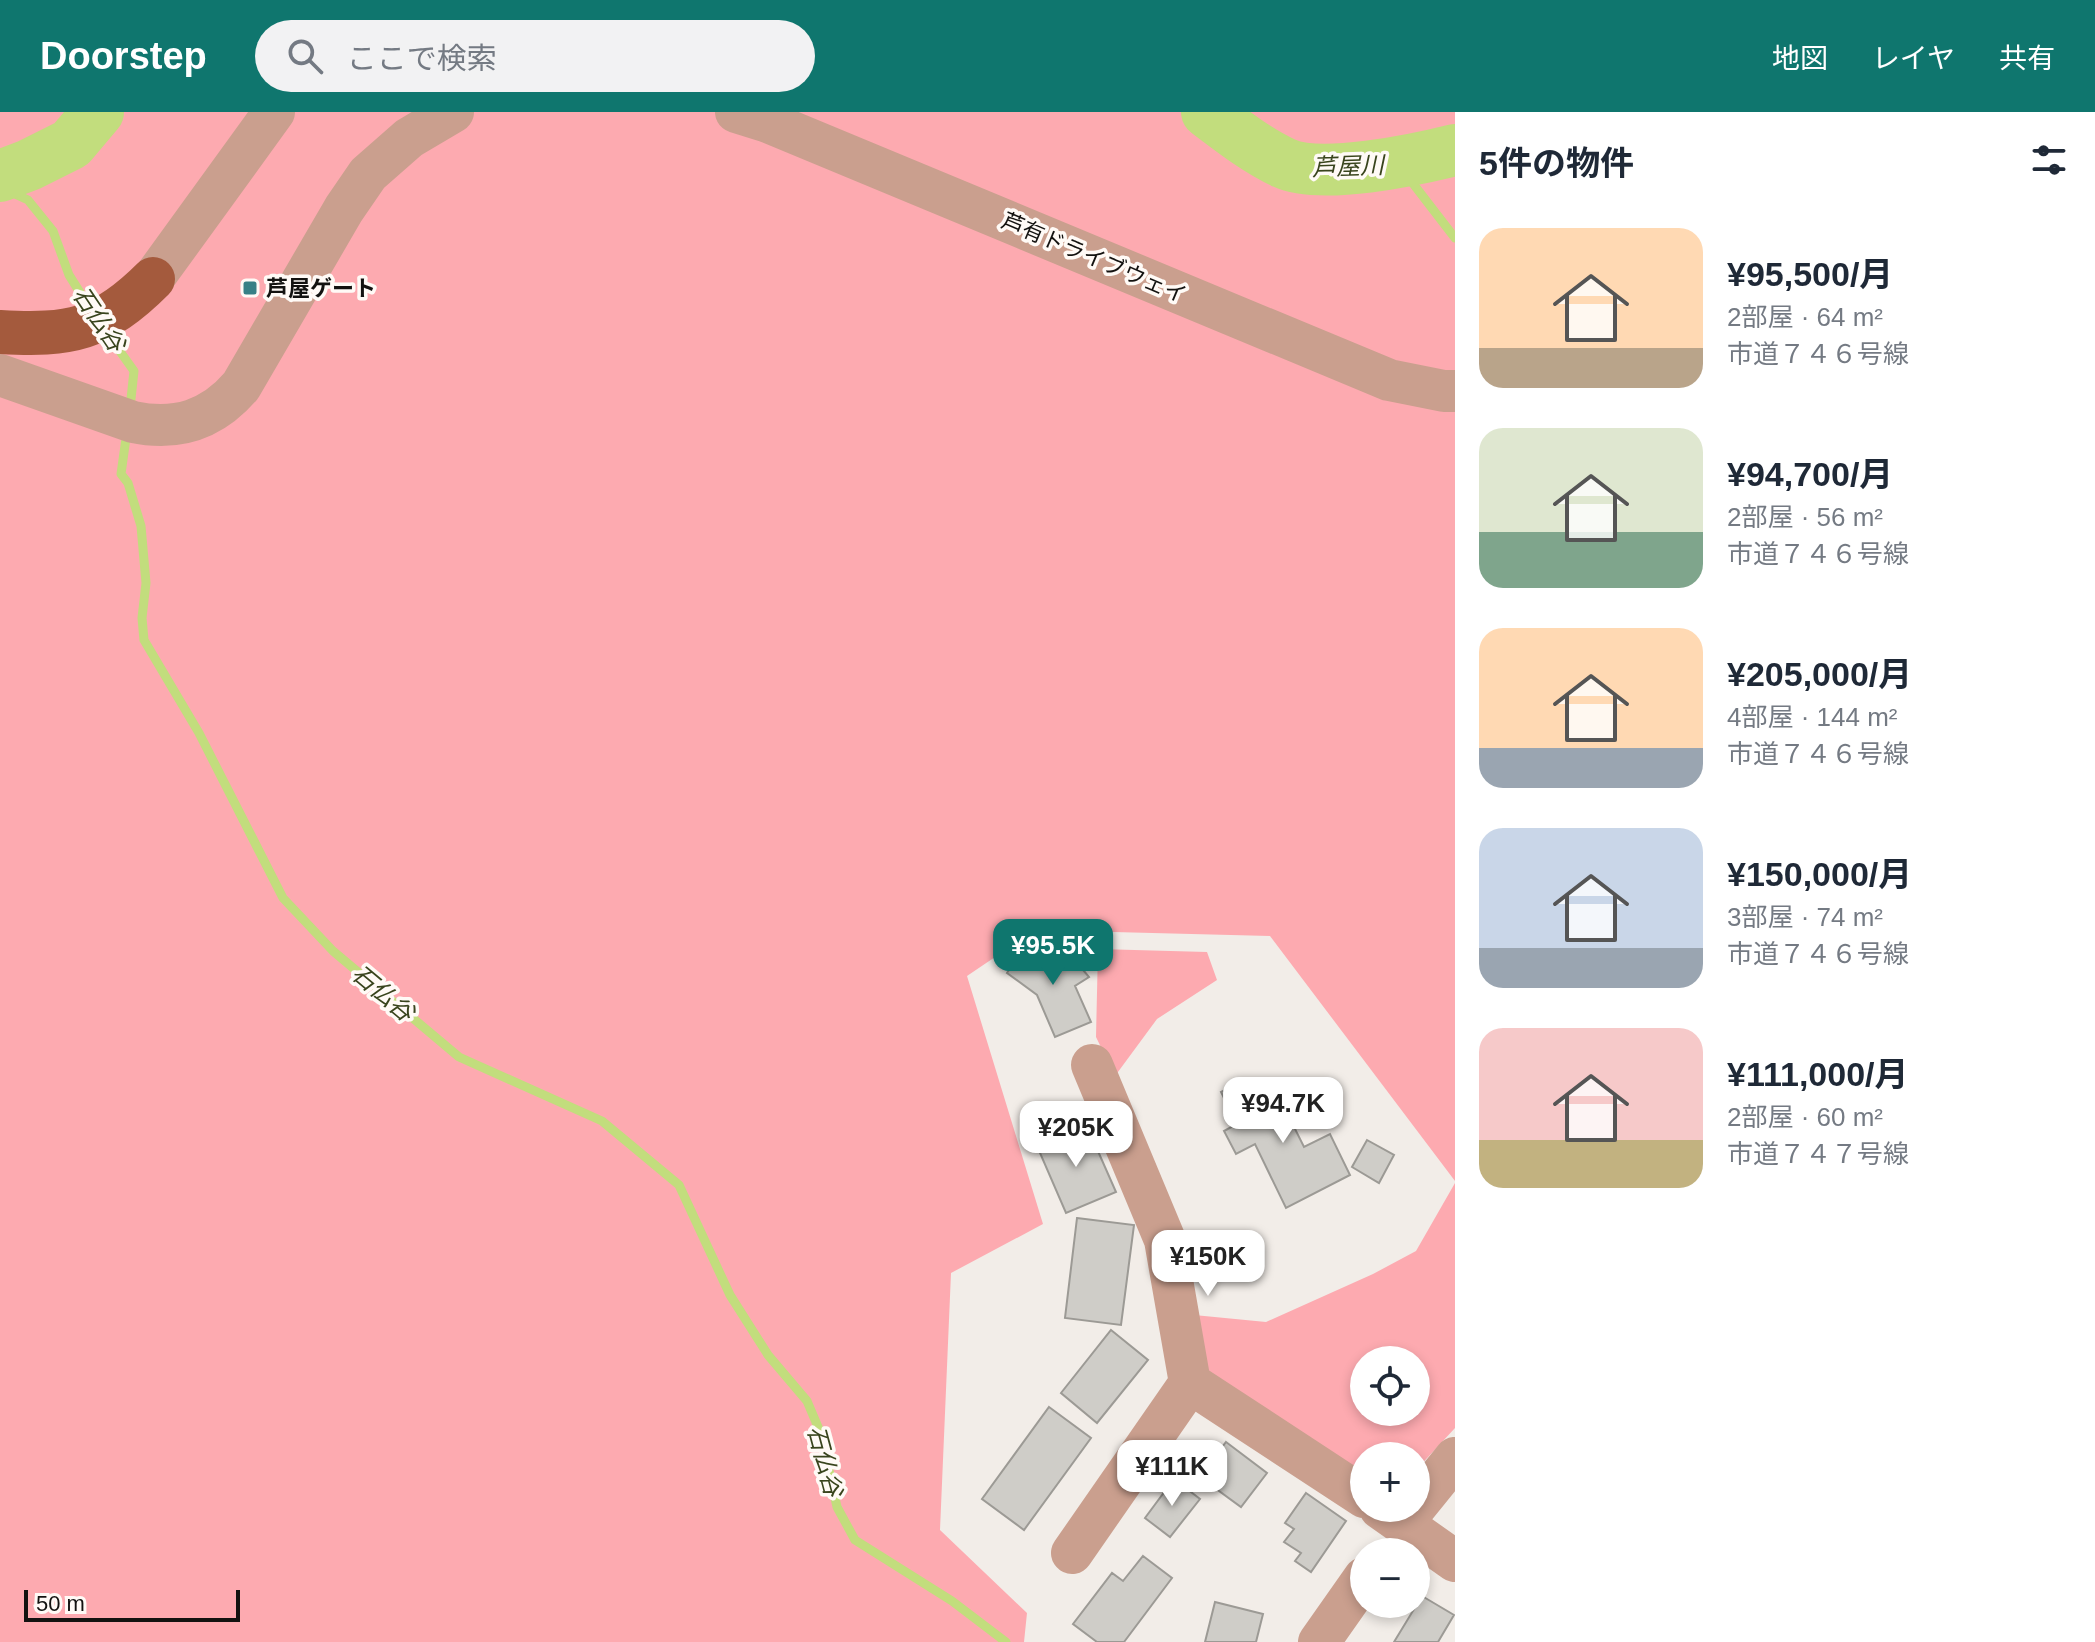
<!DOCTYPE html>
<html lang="ja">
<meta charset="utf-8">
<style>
body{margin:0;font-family:Arial,"Noto Sans JP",sans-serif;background:#f2f2f3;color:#1f2937;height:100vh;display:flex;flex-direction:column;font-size:30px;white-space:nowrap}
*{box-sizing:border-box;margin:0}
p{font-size:26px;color:#747a83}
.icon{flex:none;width:44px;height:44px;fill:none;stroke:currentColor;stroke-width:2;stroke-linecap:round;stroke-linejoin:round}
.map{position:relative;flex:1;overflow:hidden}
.drawer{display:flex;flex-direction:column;background:#fff;width:640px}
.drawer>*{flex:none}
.fabs{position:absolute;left:1350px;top:1234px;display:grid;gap:16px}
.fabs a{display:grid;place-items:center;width:80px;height:80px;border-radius:50%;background:#fff;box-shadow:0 4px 12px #0003;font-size:40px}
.scale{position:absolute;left:24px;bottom:20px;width:216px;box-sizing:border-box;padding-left:8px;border:4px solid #131210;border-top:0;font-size:22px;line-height:28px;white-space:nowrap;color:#131210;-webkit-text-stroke:6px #fffaf6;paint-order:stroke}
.price{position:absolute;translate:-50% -68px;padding:0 18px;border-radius:16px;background:#fff;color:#222;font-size:26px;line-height:52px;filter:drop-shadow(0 2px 4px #0008)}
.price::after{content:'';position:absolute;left:50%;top:48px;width:24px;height:18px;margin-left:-12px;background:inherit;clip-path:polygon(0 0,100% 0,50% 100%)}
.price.active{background:#0f766e;color:#fff}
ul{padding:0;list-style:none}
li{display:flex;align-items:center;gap:24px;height:200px;padding:0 24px}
li span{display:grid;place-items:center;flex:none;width:224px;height:160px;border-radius:24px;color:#555}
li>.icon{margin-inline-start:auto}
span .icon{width:96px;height:96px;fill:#fffc;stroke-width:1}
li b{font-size:34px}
h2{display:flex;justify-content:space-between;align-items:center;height:96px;padding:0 24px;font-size:34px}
header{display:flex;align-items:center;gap:48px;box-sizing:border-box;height:112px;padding:0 40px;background:#0f766e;color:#fff}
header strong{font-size:38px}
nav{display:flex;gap:44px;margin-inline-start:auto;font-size:28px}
.search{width:560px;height:72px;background:#f2f2f3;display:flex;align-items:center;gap:20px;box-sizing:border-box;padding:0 28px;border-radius:44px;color:#747a83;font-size:30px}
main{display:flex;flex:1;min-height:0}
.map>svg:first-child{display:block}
.green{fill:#fdaab0;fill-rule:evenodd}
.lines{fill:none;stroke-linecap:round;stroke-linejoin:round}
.stream{stroke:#c2dd7d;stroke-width:9}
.river{stroke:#c2dd7d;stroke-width:52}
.building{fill:#cfcdc8;stroke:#9c9a95;stroke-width:2}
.minor{stroke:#ca9f8e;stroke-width:42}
.major{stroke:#a45a3d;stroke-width:44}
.poi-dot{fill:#388086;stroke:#fffaf6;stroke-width:3}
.labels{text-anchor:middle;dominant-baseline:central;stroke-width:7;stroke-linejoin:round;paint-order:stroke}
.street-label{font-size:22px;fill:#131210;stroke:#fffaf6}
.poi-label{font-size:22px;font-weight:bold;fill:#131210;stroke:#fffaf6;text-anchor:start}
.water-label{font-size:24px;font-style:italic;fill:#39441d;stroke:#fffaf6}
</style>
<header>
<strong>Doorstep</strong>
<div class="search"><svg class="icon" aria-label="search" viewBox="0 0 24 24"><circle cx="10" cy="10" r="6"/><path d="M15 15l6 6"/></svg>ここで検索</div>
<nav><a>地図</a><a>レイヤ</a><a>共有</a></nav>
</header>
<main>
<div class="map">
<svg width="1455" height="1530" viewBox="0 0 1455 1530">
<rect width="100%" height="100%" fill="#f2ede8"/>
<path class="green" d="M0 0H1455V1069L1270 824 1035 818 967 864 1043 1112 951 1161 940 1418 1027 1501 1024 1530H0Z
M1098 837 1207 840 1217 868 1157 907 1115 964 1096 925Z
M1455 1071V1316L1416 1358V1344H1364V1364L1209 1263 1194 1203 1266 1210 1373 1162 1416 1139ZM1364 1248H1416V1300H1364Z"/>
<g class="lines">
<path class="stream" d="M1398 52 1455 126
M0 75 28 88 53 119 69 163 91 198
M104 217 134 259 130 296
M127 319 121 362 128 371 141 414 146 471 142 506 144 528 199 621 283 786 333 839 459 945 602 1009 679 1073 730 1183 768 1243 807 1289 821 1322 837 1395 855 1428 952 1489 1006 1530"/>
<path class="river" d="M1207 0C1231 18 1256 38 1284 51 1321 68 1415 48 1455 38
M0 64 29 53 71 32 98 0"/>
</g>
<path class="building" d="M1027 830 1058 849 1068 840 1089 865 1075 874 1091 910 1055 925 1037 883 1007 861Z
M1245 968 1260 998 1292 983 1305 1009 1294 1015 1304 1035 1330 1022 1350 1063 1286 1096 1255 1032 1236 1042 1224 1019 1237 1012 1221 980Z
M1086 1012 1116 1080 1066 1101 1037 1034Z
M1367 1028 1394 1043 1379 1071 1352 1055Z
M1077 1106 1134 1113 1121 1213 1065 1206Z
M1111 1218 1148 1248 1097 1311 1061 1281Z
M1049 1295 1091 1326 1024 1418 982 1387Z
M1226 1330 1267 1361 1241 1395 1200 1365Z
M1174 1367 1200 1387 1170 1425 1145 1406Z
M1306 1381 1346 1409 1311 1460 1295 1449 1301 1441 1284 1430 1294 1417 1285 1411Z
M1143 1444 1172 1466 1124 1530H1097L1073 1512 1112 1461 1123 1469Z
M1422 1484 1454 1503 1438 1530H1394Z
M1215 1490 1263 1502 1256 1530H1205Z"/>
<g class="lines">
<path class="minor" d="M736 0 768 10 1389 268 1444 279H1455
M153 167 274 0
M0 263 133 310C176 319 212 308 241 274L344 97 368 62 409 26 453 0
M1092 953 1165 1128 1190 1271 1364 1385
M1416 1394 1455 1346
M1380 1396 1455 1449
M1072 1441 1190 1271
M1319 1530 1364 1466"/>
<path class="major" d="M0 220C70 224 102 218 153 167"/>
</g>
<rect class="poi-dot" x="242" y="168" width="16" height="16" rx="4"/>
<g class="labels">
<g class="street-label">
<text transform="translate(1094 146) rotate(23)">芦有ドライブウェイ</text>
</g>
<g class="poi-label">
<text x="266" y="176">芦屋ゲート</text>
</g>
<g class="water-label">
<text transform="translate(1348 54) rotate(-2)">芦屋川</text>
<text transform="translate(99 207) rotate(56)">石仏谷</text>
<text transform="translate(383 881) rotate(40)">石仏谷</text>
<text transform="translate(825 1349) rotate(75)">石仏谷</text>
</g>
</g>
</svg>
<div class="fabs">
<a><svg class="icon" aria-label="locate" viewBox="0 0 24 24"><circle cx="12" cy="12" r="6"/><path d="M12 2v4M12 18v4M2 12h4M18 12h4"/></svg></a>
<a>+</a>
<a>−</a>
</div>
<div class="scale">50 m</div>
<b class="price active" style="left:1053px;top:875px">¥95.5K</b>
<b class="price" style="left:1283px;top:1033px">¥94.7K</b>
<b class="price" style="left:1076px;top:1057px">¥205K</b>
<b class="price" style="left:1208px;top:1186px">¥150K</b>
<b class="price" style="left:1172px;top:1396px">¥111K</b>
</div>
<section class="drawer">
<h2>5件の物件<svg class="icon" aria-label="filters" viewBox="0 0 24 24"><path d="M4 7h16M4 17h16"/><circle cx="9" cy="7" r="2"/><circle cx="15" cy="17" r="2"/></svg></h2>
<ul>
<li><span style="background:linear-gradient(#ffd9b3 75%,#b9a48a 0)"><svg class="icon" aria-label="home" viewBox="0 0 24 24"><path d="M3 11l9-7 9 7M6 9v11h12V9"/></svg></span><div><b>¥95,500/月</b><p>2部屋 · 64 m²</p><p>市道７４６号線</p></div></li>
<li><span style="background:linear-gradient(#dfe7d0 65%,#7fa58c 0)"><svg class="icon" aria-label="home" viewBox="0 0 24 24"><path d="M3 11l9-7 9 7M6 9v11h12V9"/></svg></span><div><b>¥94,700/月</b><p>2部屋 · 56 m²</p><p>市道７４６号線</p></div></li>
<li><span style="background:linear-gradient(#ffd9b3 75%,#9aa5b1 0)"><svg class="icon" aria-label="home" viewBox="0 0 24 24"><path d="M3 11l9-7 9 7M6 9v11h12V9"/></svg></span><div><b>¥205,000/月</b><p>4部屋 · 144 m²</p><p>市道７４６号線</p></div></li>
<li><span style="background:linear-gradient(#c9d6e8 75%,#9aa5b1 0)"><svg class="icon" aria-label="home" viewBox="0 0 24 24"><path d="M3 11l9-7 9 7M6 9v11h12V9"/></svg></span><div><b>¥150,000/月</b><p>3部屋 · 74 m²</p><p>市道７４６号線</p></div></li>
<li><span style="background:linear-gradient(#f6c9c9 70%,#c2b280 0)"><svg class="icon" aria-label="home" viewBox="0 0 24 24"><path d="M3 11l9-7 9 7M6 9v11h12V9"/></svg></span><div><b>¥111,000/月</b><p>2部屋 · 60 m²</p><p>市道７４７号線</p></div></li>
</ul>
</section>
</main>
